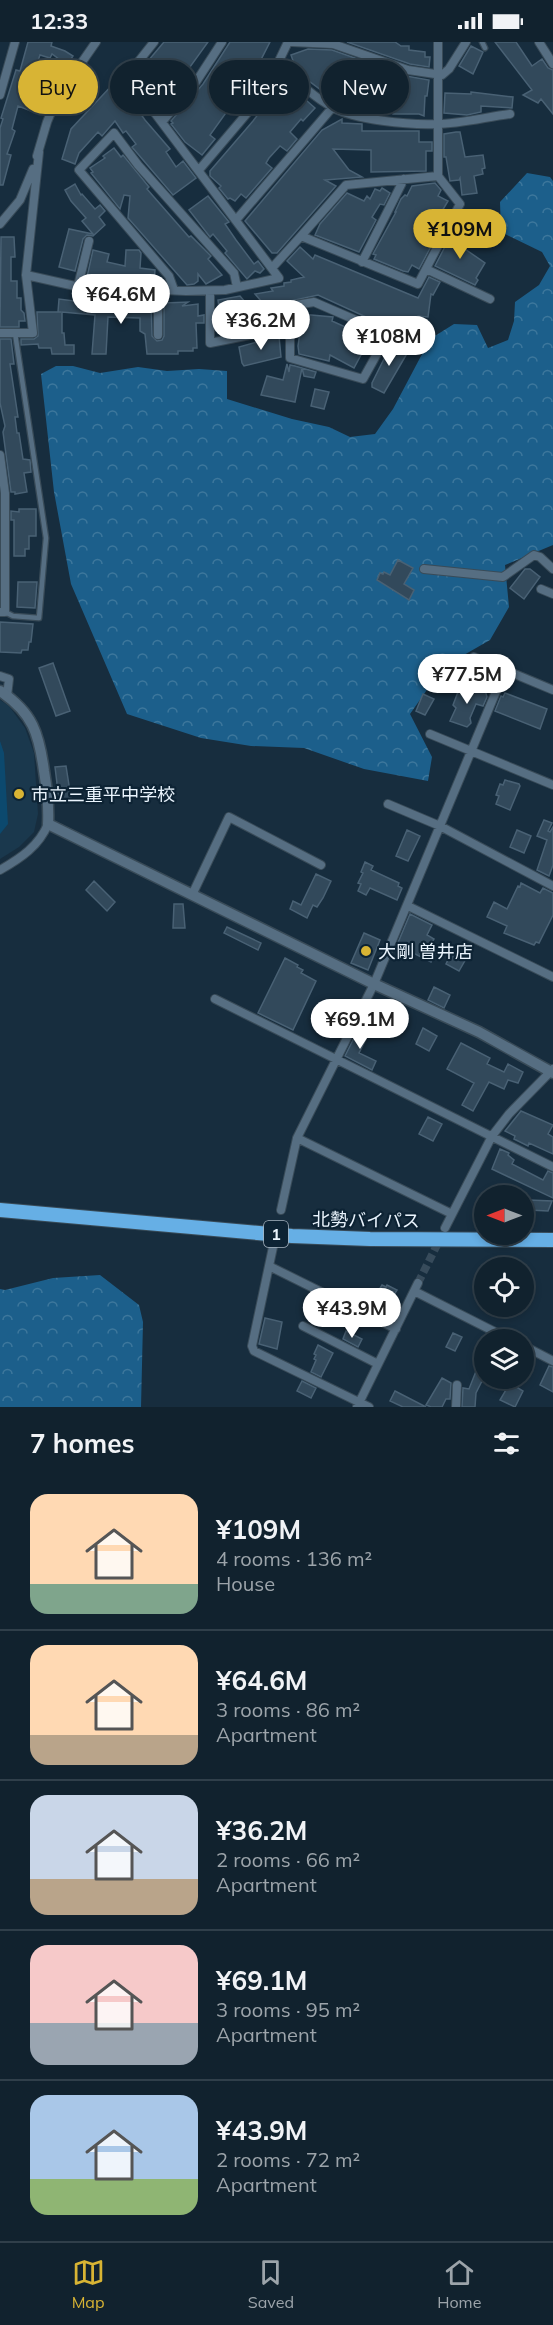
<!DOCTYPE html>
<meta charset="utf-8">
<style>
body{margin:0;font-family:Mulish,"Noto Sans JP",sans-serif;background:#1e2f3a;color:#f1f3f6;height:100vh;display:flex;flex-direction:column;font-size:22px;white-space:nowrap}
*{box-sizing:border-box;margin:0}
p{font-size:20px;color:#9ca4aa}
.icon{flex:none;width:33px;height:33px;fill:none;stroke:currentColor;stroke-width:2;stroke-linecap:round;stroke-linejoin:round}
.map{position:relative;height:1365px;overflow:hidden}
.drawer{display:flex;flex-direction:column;background:#11222e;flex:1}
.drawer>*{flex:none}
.banner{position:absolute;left:18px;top:18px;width:518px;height:54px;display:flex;gap:12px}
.needle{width:39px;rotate:270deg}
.buttons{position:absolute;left:474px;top:1143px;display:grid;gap:12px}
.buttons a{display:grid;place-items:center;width:60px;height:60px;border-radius:50%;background:#11222e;box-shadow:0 3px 9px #0003,0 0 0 2px #303f4a;font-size:30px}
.price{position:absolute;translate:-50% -51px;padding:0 14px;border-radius:21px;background:#fff;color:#222;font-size:20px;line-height:39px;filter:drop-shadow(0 2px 3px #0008)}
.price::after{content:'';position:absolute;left:50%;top:36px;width:18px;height:14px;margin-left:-9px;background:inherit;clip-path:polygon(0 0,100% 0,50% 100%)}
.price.on{background:#d8b434;color:#111}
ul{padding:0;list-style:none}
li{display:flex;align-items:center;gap:18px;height:150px;padding:0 30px}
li+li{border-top:2px solid #303f4a}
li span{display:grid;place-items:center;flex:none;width:168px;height:120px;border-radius:18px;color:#555}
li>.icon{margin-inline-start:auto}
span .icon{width:72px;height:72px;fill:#fffc;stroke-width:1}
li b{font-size:26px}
h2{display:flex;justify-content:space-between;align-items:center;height:72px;padding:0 30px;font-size:26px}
.tag{padding:0 21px;border-radius:27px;background:#11222e;box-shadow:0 3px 9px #0003,0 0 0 2px #303f4a;font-size:21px;line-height:54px}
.tag.on{background:#d8b434;color:#111}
.status{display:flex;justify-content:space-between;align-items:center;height:42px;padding:0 30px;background:#11222e;direction:ltr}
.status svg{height:16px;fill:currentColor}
.tabs{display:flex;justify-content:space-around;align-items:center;height:84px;border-top:2px solid #303f4a;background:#11222e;font-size:16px;color:#9ca4aa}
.tabs a{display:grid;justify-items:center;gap:3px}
.tabs .on{color:#d8b434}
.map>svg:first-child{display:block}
.built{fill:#1a384d}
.grass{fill:#0c496e}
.forest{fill:url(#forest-crowns)}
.building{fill:#32495b;stroke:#496174;stroke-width:1.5}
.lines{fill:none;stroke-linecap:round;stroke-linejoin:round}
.minor-tunnel{stroke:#374b5b;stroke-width:8;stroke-dasharray:8 4;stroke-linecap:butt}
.service-casing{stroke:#394b58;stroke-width:7}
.minor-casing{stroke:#394b58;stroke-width:10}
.tertiary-casing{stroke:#394b58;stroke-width:13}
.trunk-casing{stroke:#394b58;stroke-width:16}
.service{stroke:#566e82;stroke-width:4.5}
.minor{stroke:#566e82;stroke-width:8}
.tertiary{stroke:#566e82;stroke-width:10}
.trunk{stroke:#66afe5;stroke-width:14}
.poi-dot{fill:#d8b434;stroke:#0d2334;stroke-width:2}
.labels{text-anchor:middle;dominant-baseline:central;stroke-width:4.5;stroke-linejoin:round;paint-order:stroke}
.shield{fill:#0d2334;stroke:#a8b5c1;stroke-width:1.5}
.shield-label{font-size:16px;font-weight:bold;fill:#eaf4fd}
.poi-label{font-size:18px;fill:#eaf4fd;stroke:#0d2334;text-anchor:start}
.street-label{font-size:18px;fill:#eaf4fd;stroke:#0d2334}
</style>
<div class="status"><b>12:33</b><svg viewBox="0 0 49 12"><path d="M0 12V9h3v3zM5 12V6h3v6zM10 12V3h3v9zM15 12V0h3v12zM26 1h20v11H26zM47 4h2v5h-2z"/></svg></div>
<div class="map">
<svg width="553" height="1365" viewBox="0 0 553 1365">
<defs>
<pattern id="forest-crowns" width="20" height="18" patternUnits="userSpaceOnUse" patternTransform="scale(1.5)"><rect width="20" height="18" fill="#1c5f8b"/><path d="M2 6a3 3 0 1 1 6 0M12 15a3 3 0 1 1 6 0" fill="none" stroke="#3d779c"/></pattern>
</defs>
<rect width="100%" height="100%" fill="#172d3e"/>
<path class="built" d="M0 658 9 664 25 686 34 711 38 772 34 790 19 805 0 817Z"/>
<path class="grass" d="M0 699 4 711 8 782 0 792Z"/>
<path class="forest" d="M527 131 550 135 553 139V503L505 523 509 565 490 598 443 625 410 672 432 715 428 739 364 727 304 706 251 704 201 696 127 672 71 542 54 450 41 332 56 324H73L100 331 138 325 167 329 199 327 227 329V357L292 377 329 385 350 395 375 392 393 367 430 297 454 282 477 283 488 306 508 298 514 279 515 260 539 243 550 224 542 210 501 190 500 160Z
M100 1233 139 1263 143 1280 141 1365H0V1247L5 1248 53 1236Z"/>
<path class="building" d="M28 0H52L51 4 65 9 73 14 67 23 52 12 50 16 40 13 29 45 40 50 34 70 18 64 12 87 15 89 7 112 11 113 3 143H0V86L3 77 1 76 16 28 20 29Z
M164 0H208L187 29 193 33 165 67 152 56 150 54 153 50 136 36 137 32Z
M230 0H270L249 41 248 40 210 93 215 97 202 113 185 100 171 82 173 81 171 79 203 42Z
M347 0H395L401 4H409V8L425 10V15H430L429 25 410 22Z
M495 0H516L532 24 542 17 548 26 553 28V72L541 57 538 61 523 53 532 48Z
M471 4 483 10 473 32 459 24Z
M308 7 332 8 406 34 429 38 427 54H425L424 74 419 72H393V70L369 67 371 45 366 44V41L343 37 331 54 325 51 297 30 291 13Z
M282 37 315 66 303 79 301 77 290 90 297 97 287 109 280 104 269 116 266 121 272 126 246 156 241 152 235 159 230 156 228 157 219 146 221 144 210 134V129L253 79 274 51 272 49Z
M114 41 117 44 119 41 145 78 170 107 166 110 176 125 183 119 196 136 173 153 132 105 136 102 126 89 123 91 115 79 102 94 98 90 79 111 75 122 62 117 71 87Z
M471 50 513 55 512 66 481 64V70L467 73 444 71 445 51 471 52Z
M342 77V81L362 82V89H419V100H432V109H426V129L371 130V108L333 107 349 128 362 135 325 138 336 144 277 211H272L245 179 322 88Z
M456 90H460L465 115 483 113 485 126 482 127 483 132 474 134 477 151 462 153 460 136 459 138 450 139 446 115H444V92Z
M114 106 121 115 123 113 149 145 147 147 189 195 191 194 211 214 208 217 222 233 206 242 198 232V239L194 242 187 243 136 185 128 176 130 154 124 153 120 167 91 131 93 130 90 126 105 116 103 114Z
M435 141 441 148 438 154 448 159 428 193 435 197 419 227 412 223 408 230 403 229 374 217 376 213 373 212 396 170H395L401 157 405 153 407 154 412 144Z
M75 142 81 153 82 152 95 167 100 163 105 169 99 175 105 183 93 194 87 193 83 197 75 229 59 225 69 187 93 192 82 179 86 176 71 159 65 148Z
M382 146 390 151 384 163 380 162 372 175 376 178 359 210 315 193 320 182 347 151 364 159 367 154 370 157 375 147 380 149Z
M208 154 229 180 225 182 236 198 254 222 258 219 264 227 260 231 255 229 247 237 225 211 227 209 213 192 210 195 189 168Z
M453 189 470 199 465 207 485 221 476 236 478 238 475 243 435 224Z
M1 195H14L15 215H11V239H17V256H21V268L24 271 25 279H19V285H0Z
M300 205 313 217 315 213 418 256 429 235 440 240 433 253 431 252 428 275 418 274 411 290 417 293 415 297 396 288V286L378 279 377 280 318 253 263 265 279 268 280 281 216 289V273H220L218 258 240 254 251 267 261 259 255 252 273 249 271 246 284 244V241L291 240V238L304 235 287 219Z
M93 208 109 212 107 220 125 224 126 208H139L141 211 140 226 155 228 154 241 102 239 87 235Z
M78 251 93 253 92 258 135 261V253L151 254 152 294 157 299 162 298 164 294V261L188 260 182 264 198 262V274L204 273V281H196L197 306H193V309H178V312H147L145 292 140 289V276L108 275 106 312H92L95 273 62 270V291H64L65 303H74V312H52L51 306H39L38 302 21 303V297H34L38 294 37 270H61H58L59 257 74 259V254H78Z
M300 272 333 275 332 279 370 296 354 326 330 313 329 319 299 312 298 304 300 290H297Z
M279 294 281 315 244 324 242 321 239 305Z
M0 297H11L14 322H10L18 375H15L17 391H19L23 417 30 418 31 430 24 431 27 450 15 452V450H11L3 390 5 384 0 361Z
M392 301 409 308 384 351 372 345V341Z
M287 322 289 330 290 323 295 324 316 330 314 336 304 334 302 326 295 360 261 353 267 334 283 338Z
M315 347 329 350 324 367 311 364Z
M19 467H36V494H29V507H25V514H14V478H11V469L19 470Z
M398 518 413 526 404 542 414 548 409 558 377 538 380 531 383 532 384 530 390 533Z
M525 527H530L540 535 524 557 510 546Z
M18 540H37L35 566 17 565Z
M0 580 33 582 31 600H29L28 608H22L21 611 0 610Z
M53 621 70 669 56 674 39 626Z
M445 626H447L455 634 440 649 431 640Z
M461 642 480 650 485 648 487 655 483 664 476 662 470 676 471 681 467 685 450 679 456 666 453 663Z
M505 651 547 667 540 687 495 669 501 654 503 655Z
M423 652 434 657 425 673 416 669Z
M66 724 71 756 59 758 55 725Z
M505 738 519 742 520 744 510 768 496 762 499 754 496 753 500 742 503 743Z
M544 778 552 781 548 789 550 790 553 785V823L549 834 537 828 547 798 537 794Z
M407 788 420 794 408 819 396 814Z
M517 788 531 794 524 811 510 805Z
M365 820 373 824 371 828 399 841 398 844 402 846 397 858 370 846 366 853 358 849 361 842 358 841 363 831 361 830Z
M316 832 331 839 323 856 317 865 313 863 307 876 290 867 293 859 301 863Z
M94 839 115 860 107 869 86 848Z
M521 841 540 851 543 846 553 851V873L539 901 536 900 534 903 504 891 507 884 487 875 494 860 507 867 518 844 520 845Z
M174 862H183L185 886H173Z
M410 872 432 883 427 893 434 897 428 907 435 911 431 920 397 903Z
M227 885 261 901 258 908 224 891Z
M364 891 380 898 368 928 351 921Z
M456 909 467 915 459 929 446 922 452 910 455 911Z
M285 916 298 923 297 925 303 928 301 931 316 939 293 988 258 971Z
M434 945 450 953 444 966 428 958Z
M359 986 369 991 359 1011 376 1019 372 1028 345 1014Z
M423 986 437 994 429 1009 416 1002Z
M461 1001 490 1016 487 1022 504 1030 508 1022 523 1030 518 1041 508 1038 504 1047 489 1040 473 1069 462 1063 474 1041 447 1027Z
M521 1069 553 1083 548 1092 553 1095V1112L529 1101 528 1104 514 1097 515 1094 505 1089Z
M428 1075 442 1082 433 1099 419 1092Z
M500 1107 509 1111 508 1113 514 1118 512 1122 543 1138 548 1129 553 1131V1156L492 1127Z
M529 1158 552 1159 548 1169 529 1168Z
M382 1243 386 1245 387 1243 397 1248 382 1272 369 1264Z
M265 1276 282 1280 277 1307 259 1302Z
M346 1289 362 1297 358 1305 343 1297Z
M453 1291 462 1295 455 1309 446 1305Z
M318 1303 333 1311 321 1335 311 1330 316 1318 314 1317 316 1313 314 1312Z
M484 1309V1340L482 1339 476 1351 475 1365H462L463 1346 469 1347Z
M549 1324 553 1325V1350L540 1343Z
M442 1336 451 1341 450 1357H446L442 1365H431L426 1363Z
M302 1339 316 1346 311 1356 297 1349Z
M510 1341 523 1349 515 1365 500 1358Z
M395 1349 426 1365H403L390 1359Z"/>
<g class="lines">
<path class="minor-tunnel" d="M418 1241 441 1195"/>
<g class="service-casing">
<path id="service" d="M482 0 485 6
M5 570 13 574 39 576 46 496 15 291"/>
</g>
<g class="minor-casing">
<path id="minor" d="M288 0 278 21C294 37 312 54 332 65 355 78 409 83 436 82 461 82 486 75 510 72
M292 0 333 2 408 28 442 33 449 27 466 0
M539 0 553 22
M0 53 15 0
M162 80 196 40 222 0
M39 110 26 233 75 244 186 249 225 248 279 236 127 34 154 0
M37 114 47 80 57 56 96 0
M199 128 249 69 278 21
M236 178 332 66
M0 182 20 158 33 127
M301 194 346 143 438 134
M362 220 404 137
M272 226 301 194 418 242 460 162 438 134V0
M426 227 490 257
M78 244 89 199
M158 248V293
M174 248 169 234 79 128 114 91 138 123 234 231 237 245
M210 249V301L290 285V316L363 337 388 292 314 260 290 264V285
M0 291H33L26 233
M388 292 415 304
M0 413 5 451V570H0
M424 527 503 535 534 513 540 515 553 527
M541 547 553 552
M474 615 505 628
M0 634 9 637 7 654
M430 692 553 743
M388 762 440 784 553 844
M0 828C21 816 39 804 48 782
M192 853 229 775 321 823
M408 864 553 935
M215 957 553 1125
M297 1096 452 1172
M281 1168 297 1096 374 942 505 628 553 648
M445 1186 492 1094 509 1072 553 1027
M273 1205 252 1304 254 1309 369 1365
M269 1224 396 1287
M414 1249 511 1298
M303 1284 378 1322
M524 1304 553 1319
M357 1365 418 1241
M456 1365 457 1343"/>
</g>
<g class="tertiary-casing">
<path id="tertiary" d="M0 649C33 671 39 692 44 729 47 747 49 764 48 782L374 942 479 990 553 1031"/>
</g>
<g class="trunk-casing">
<path id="trunk" d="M0 1168 292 1194 370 1197 553 1198"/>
</g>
<use href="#service" class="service"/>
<use href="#minor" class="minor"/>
<use href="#tertiary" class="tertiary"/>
<use href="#trunk" class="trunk"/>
</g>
<g class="poi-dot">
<circle cx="19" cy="752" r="6"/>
<circle cx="366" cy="909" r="6"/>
</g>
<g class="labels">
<rect class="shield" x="264" y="1179" width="24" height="26" rx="4.5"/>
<g class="shield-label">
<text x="276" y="1192">1</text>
</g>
<g class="poi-label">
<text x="31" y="752">市立三重平中学校</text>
<text x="378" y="909">大剛 曽井店</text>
</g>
<g class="street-label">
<text transform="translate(366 1178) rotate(1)">北勢バイパス</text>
</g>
</g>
</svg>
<div class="buttons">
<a><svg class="needle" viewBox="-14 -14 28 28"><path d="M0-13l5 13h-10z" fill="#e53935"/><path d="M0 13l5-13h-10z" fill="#9ca4aa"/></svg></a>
<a><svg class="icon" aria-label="locate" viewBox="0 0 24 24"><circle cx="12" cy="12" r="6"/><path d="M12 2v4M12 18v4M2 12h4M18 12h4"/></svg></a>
<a><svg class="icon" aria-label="layers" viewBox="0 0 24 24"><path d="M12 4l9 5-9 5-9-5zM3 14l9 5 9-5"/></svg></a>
</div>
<b class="price on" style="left:460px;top:218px">¥109M</b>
<b class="price" style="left:121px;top:283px">¥64.6M</b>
<b class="price" style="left:261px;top:309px">¥36.2M</b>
<b class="price" style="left:389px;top:325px">¥108M</b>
<b class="price" style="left:467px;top:663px">¥77.5M</b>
<b class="price" style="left:360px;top:1008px">¥69.1M</b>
<b class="price" style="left:352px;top:1297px">¥43.9M</b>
<div class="banner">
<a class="tag on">Buy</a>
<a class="tag">Rent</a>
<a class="tag">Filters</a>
<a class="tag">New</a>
</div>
</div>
<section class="drawer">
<h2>7 homes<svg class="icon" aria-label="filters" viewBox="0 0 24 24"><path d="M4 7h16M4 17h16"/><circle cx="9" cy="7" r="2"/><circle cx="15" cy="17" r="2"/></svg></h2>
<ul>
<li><span style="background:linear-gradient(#ffd9b3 75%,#7fa58c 0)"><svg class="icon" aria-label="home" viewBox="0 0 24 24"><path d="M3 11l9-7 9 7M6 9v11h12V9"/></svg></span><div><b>¥109M</b><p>4 rooms · 136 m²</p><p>House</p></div></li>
<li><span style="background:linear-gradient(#ffd9b3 75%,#b9a48a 0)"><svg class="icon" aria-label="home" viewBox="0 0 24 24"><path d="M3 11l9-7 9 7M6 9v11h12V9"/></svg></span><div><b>¥64.6M</b><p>3 rooms · 86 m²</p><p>Apartment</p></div></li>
<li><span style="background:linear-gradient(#c9d6e8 70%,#b9a48a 0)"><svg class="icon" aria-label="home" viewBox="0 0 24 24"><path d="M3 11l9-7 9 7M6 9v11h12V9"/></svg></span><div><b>¥36.2M</b><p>2 rooms · 66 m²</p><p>Apartment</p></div></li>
<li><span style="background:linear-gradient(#f6c9c9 65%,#9aa5b1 0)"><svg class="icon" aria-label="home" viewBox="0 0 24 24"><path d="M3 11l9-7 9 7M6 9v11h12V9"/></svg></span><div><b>¥69.1M</b><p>3 rooms · 95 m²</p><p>Apartment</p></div></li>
<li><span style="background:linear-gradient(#a9c7e8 70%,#8fb573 0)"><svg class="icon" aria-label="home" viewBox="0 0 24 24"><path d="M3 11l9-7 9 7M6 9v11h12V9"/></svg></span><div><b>¥43.9M</b><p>2 rooms · 72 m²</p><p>Apartment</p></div></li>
</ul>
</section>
<nav class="tabs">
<a class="on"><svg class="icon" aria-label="map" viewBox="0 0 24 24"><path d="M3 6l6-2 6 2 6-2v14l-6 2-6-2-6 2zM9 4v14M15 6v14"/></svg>Map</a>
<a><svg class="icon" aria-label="saved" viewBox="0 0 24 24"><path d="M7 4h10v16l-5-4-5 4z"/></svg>Saved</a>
<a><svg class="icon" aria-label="home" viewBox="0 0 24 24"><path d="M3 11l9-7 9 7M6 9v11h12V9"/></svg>Home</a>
</nav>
